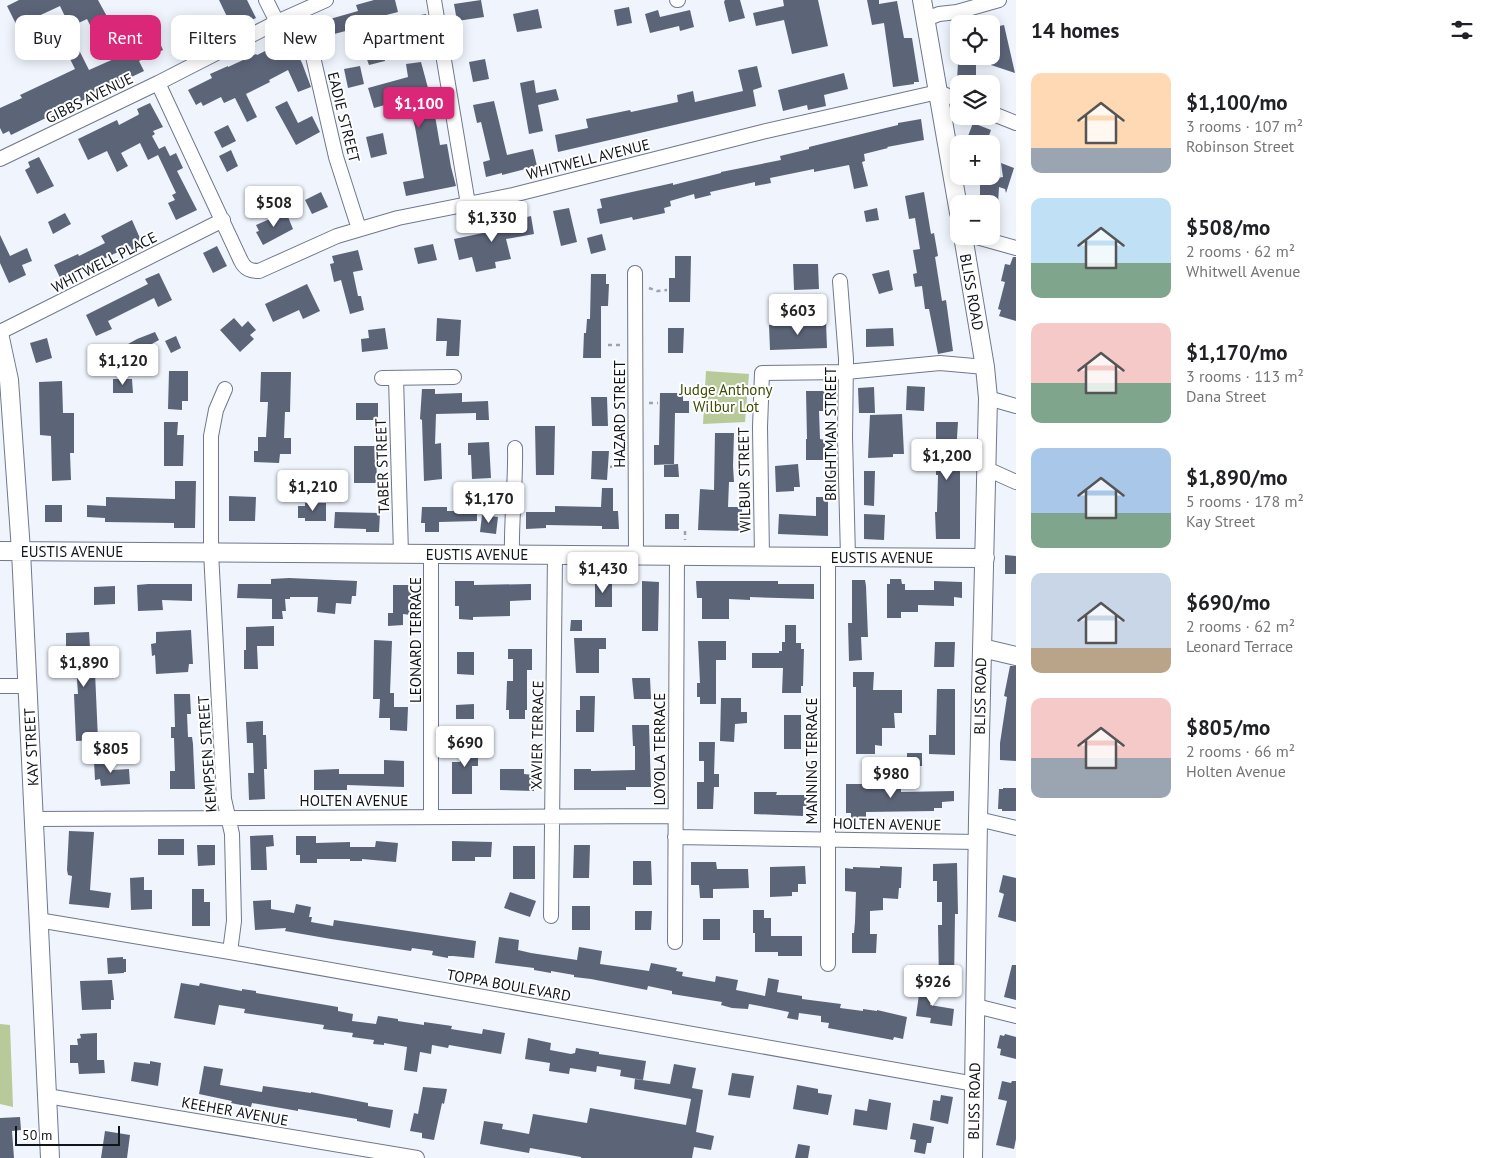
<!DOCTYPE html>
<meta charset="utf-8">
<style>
body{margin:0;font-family:"PT Sans",sans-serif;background:#f6f6f6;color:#202124;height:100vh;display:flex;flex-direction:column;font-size:19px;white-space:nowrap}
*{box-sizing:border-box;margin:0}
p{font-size:16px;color:#757577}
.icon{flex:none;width:28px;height:28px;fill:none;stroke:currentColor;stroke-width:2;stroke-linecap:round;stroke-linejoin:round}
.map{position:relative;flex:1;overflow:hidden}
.sheet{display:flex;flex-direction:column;background:#fff;width:475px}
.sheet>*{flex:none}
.guide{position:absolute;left:15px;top:15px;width:475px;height:45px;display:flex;gap:10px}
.tools{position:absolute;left:950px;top:15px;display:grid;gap:10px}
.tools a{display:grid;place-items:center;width:50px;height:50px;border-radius:10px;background:#fff;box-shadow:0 2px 12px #0003;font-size:25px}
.scale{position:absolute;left:15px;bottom:12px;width:105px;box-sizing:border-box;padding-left:5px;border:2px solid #10141b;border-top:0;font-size:14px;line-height:18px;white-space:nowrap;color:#10141b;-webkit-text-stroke:4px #fff;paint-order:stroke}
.price{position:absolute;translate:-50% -42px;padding:0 11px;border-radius:5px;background:#fff;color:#222;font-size:16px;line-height:32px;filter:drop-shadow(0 1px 2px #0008)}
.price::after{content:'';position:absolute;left:50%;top:30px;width:15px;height:11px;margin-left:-8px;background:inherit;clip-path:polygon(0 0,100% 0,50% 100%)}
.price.active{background:#db2777;color:#fff}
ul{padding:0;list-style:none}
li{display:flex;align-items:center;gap:15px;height:125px;padding:0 15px}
li span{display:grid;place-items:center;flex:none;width:140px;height:100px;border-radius:10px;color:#555}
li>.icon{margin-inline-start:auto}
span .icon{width:60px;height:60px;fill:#fffc;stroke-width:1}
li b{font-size:21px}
h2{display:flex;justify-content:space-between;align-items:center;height:60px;padding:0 15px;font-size:21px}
.tag{padding:0 18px;border-radius:10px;background:#fff;box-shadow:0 2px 12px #0003;font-size:18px;line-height:45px}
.tag.active{background:#db2777;color:#fff}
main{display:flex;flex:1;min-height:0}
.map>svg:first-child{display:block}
.green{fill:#b8ca99}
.building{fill:#5c6478}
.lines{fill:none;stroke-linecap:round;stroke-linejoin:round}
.minor-casing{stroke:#6f788c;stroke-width:16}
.tertiary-casing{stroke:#6f788c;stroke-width:20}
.path{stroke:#9ea2ab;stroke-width:2.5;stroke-dasharray:4 4;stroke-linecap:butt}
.minor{stroke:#fff;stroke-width:14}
.tertiary{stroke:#fff;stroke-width:18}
.labels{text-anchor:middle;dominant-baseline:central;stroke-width:4;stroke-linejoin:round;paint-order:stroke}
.street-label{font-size:15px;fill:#10141b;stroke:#fff}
.park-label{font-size:15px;fill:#3a4c00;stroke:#fff}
</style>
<main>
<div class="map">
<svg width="1016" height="1158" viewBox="0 0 1016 1158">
<rect width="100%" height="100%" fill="#eff4fd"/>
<path class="green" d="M706 371 749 374 745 422 703 424Z
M0 1024 10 1025 13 1107 0 1104Z"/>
<path class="building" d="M19 0H98L116 33 98 41 87 19 70 27 60 6 17 26 7 6Z
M219 0H247L256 18 241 25 240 23 232 27Z
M374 0H395L398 12 363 21 365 26 334 34 333 31 328 32 325 22 330 20V19L358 11 356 5Z
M481 0 484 17 457 21 454 4Z
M725 0H740L745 18 729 22 724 2Z
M783 0H818L828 46 792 54 784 20 756 26 753 13 784 6Z
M867 0H879V4L897 1 904 38H912L919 82H914V84L893 87 884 23 872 25Z
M629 7 632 23 617 26 614 10Z
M538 9 542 28 517 32 513 14Z
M658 10 660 17 690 10 694 27 680 31 679 26 650 33 645 14Z
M426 14 429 33 407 37V35L402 36 399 19Z
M196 21 204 42 191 47 181 27Z
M1004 25 1015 73 991 65V28Z
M154 30 163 50 139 61 144 71 73 105 71 101 52 111 54 114 11 135 9 131 3 134 0 128V108L22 98 20 95 75 69 67 53 78 48 89 70 116 58 112 49Z
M290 39 302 63 311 87 298 92 288 70 269 80 270 82 246 94 257 117 247 122 235 98 224 103 221 97 203 106 201 102 196 105 188 90 212 78 210 74 228 66V67L256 54 257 55Z
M383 50 385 61 369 65 365 54Z
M485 59 489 79 473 82 469 62Z
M421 62 428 88 422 89 426 111 434 110 440 145 447 144 451 167 456 186 406 196 403 182 424 178 415 127 410 108 395 112 392 103 374 108 368 88 408 77 406 64Z
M958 62 976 63V81H957Z
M360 66 364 84 348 88 344 69Z
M757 66 762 87 753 90 756 106 558 152 555 135 588 128 586 119 630 110 631 112 678 102 677 95 693 91 695 102 743 91 738 70Z
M844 73 848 89 824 95 826 106 808 110 807 105 783 111 778 90Z
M534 80 536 93 556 89 559 100 538 105 543 131 529 134 520 83Z
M287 101 298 123 312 116 320 132 296 145 275 107Z
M494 101 507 155 533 149 537 166 502 175V173L486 177 483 162 490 160 481 122 477 123 473 105Z
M150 103 163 127 153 131 155 134 152 136 159 149 165 146 170 156 176 153 183 168 177 171 197 210 176 220 168 203 175 200 172 195 176 193 158 155 148 160 140 143 121 153 128 166 117 172 107 151 88 160 78 139 117 120 119 125 138 115 139 114 137 109Z
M921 119 924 140 887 147 888 148 864 154 865 161 862 162 868 186 854 189 849 165 814 172V169L770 178 771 183 755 186V182L710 192 711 195 695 199 694 194 670 201 671 206 664 208 665 213 633 220 632 217 600 224 597 209 602 208 600 199 673 183V185L721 173V172L781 160 780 156 809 149V147L898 125V123Z
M973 123 991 130 986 144H965Z
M228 125 236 141 222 148 214 132Z
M383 133 387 154 371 158 366 137Z
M231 150 238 166 227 172 219 156Z
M39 157 54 186 37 194 25 170 30 167 28 162Z
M1001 163 1014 168 1006 193 1005 189 999 187 998 203 980 204V185H993L982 181 1003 177Z
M321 192 328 207 312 214 305 200Z
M924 192 931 234 934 233 938 256 935 257 942 301 946 300 953 351 938 354 929 309H925L922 286 915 287 913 274 917 273 913 250 920 249 915 218 909 219 905 196Z
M569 208 577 242 561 246 553 211Z
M877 208 879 220 866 222 864 211Z
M286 212 293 229 263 245 256 232 259 231 256 225Z
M65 213 71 224 53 234 48 222Z
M531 216 534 234 506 239 511 259 495 262 496 268 476 272 472 257 459 260 454 239 488 232 487 227Z
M132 220 143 245 132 250 130 246 61 280 54 265 78 254 79 256 105 243 101 236Z
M602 234 606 250 591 254 587 238Z
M0 235 10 256 27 248 32 261 22 265 26 275 9 283 0 263Z
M433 244 437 260 418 264 414 248Z
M217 246 227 266 213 273 203 253Z
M358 250 363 270 353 272 358 296H361L364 310 350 314 341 280 334 282 330 264 334 263 332 256Z
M675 256H691L690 302H669V278H675Z
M1013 257H1016V321L999 316 1001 310 998 309 1005 282 1001 281 1005 264 1010 265Z
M793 264H818L819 289 794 290Z
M889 270 893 290 879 294 872 274Z
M159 273 172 300 158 307 154 298 108 321 112 329 96 336 86 315 148 284 145 279Z
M591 274H606V284H609L608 306H601V358H583L584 333H586L587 319H590Z
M307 284 320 311 303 319 299 310 273 322 265 304Z
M234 318 242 327 248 321 256 330 250 335 254 339 240 352 220 330Z
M437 318 461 320 459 356H446L447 341H436Z
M808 322H826L827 348 770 350 769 325 808 324Z
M385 328 388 349 362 352 361 339 369 338 368 330Z
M668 328H684L683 353H668Z
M893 328 894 346 866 347V329Z
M155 332 159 340 119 362 114 352 137 339Z
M176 336 181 348 171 353 165 341Z
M47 338 52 358 36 363 30 343Z
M169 371H188V401H182V410L168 409Z
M261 372H291L290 412H285L284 438H291V454H280L279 463 254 462V451H258V437H266L268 402H260Z
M113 379H132L133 393H113Z
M62 381 63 413H74V453H70L71 480 52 481 51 436 40 435 39 382Z
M907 386 925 387 924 411 906 410Z
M874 387 875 413H859L858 388Z
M422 389H435V394L462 393V402L488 401 489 420H476V413L436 414 435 444 441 443 442 479 424 481 422 420 420 419Z
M806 391H826V411H819L820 439 825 440V460H806V439H807Z
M660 393H683V401H689V413H675L674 464 654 465V445H659Z
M591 397H607L608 426H592Z
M356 403H378V420H356Z
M902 414 904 454H893V457L868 458 870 415Z
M164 422H178L177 435H184L183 466H164Z
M936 422H958L956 453H960V539H936L935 512H937L938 475H936V468H933V445H936Z
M535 426H555L554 475H536Z
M715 433H734L733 466 734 482H729L728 507H742V531L698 530 700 489 714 490Z
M489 442 491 478 472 479 471 455H468V443Z
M354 446H376L377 483H354Z
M592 451H609L607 480 591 479Z
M678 464 679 477H664V465Z
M798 464 800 487H794V491L776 492 775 466Z
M864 471H875L874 506 864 505Z
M175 481H196L195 528H174V523L105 522V518L87 517V505L106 506V497L175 499Z
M602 488H613V511H618L619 529H602V526L546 525V528L526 529V512H555V506L601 507Z
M229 496 256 497 255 521H229Z
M816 497H828V536L778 534 779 514 816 516Z
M305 503H326V521H305V518H298V506H305Z
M45 505H62V522H45Z
M422 507H447V511H477V521L439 522V532H425V523H421Z
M335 512 380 513 379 532H366V529L334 528Z
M665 514H679V529H665Z
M864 514 885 515 884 540 864 539Z
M482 515 498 517 496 534 480 532Z
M1005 555 1016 556V574H1005Z
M289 578 357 581 356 596H352L351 604 336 603 335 614 317 612 318 597H290V599H285L286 611H282L283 619H272V599L237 598 238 584H271V579Z
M890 579H901L902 584H905V590H934V581L962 582V598L954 597V606L918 605V612H901V618H887V584H890Z
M595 580H612V607H595Z
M852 580H865L866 586 868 637H861L862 660 849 661 848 623H852Z
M455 581H474V585L531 584V600L510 601V616L473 617V620L459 619V606H455Z
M642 581 659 582 658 631H642Z
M696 581H778V584H814V599L750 597V600L729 599V619H702V598H697Z
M148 584H192V601L162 600 163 610 138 611 137 585Z
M393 585H411V615L403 614V625L388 626V613H393Z
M115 586V604L94 605V587Z
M571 620H582V631H570Z
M785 625H796V643H801V649H804L803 686H801V693H782L783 668H752V653H779V651H782V642H785Z
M274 626V646H257L258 669H244V650H246V627Z
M191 630 193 664H189L188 672 156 674 155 655 152 656 151 644 156 643V632Z
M89 632 90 648H92L93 672H95L98 740 76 741 74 694H78L76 665 73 646H66V633Z
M574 638H606V649H599V673H576Z
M374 640 392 641 390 693H394V707H408L407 731 390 730V718H379L380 699H373Z
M698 641H726V660H716V704H700V697H697V683H700Z
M935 642H955L954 667H934Z
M508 649H532V670H527V710H525V719H509V710H506L507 681H513V659H508Z
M457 652H474V675L457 674Z
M1010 666H1016V761L1000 760V743L1007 697 1004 696Z
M853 672H874L873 690H902V713H894L895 728H882V746L875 745V754H856V687H853Z
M632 678H650L651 699H634Z
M937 689H955V755L929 754V735H936Z
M174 694H190L191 714H187L188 737H192L193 744 195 789H170V771H175L174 738H171V727H175Z
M580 696H595L594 732H576V710H580Z
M721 698H741V712H747V723L735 724 734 742 720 741Z
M474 704V719H456V705Z
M784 715H801V749H784Z
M263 721V735H266L267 769H264L265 799 249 800 248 773H254L253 743H247L246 722Z
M632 725H649L651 787H626V790H574V769H591V771L635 770V746H633Z
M460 738 474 739 475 747H478V766H472V794H452V762H460Z
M699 742H715L714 774H719V787H714L713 809H697V782H704V761H699Z
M907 753H922V766H907Z
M384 760 404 761V787L347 785V790H314V770L339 769V774H384Z
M94 761H111L112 770 129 769 130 784 101 786 100 779 95 780Z
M500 769H524V774L534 775V791L500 790Z
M846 784H901V792L954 791V801L942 802V808H934V811L866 812V818H851V813H846Z
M1003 788H1016V811H1002V809H998L999 789H1003Z
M754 792H777L776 795H807V806H803V816L754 814Z
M69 831 94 832 90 890 111 893 109 908 69 904 72 876 68 875 67 870Z
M273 835 274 846 266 847 267 870H251L250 836Z
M296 836H316V843L350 842V847H375L376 841 398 843 396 862 362 859V861H350V859H317V863H300V855H296Z
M158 839H184V855H158Z
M452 841 492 842 491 857H475V861H452Z
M197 845H215V865L198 866Z
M574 845H590L589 878H573Z
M513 846H535V879H513Z
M633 861H651L652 885H633Z
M691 862H716L717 869H748L749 888 713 889V898H700L699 885H691Z
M957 863 958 914H955L954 982H939L938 925H942V902H937V881H933V864Z
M805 866 806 884H798V892H792V896L770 897V867Z
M880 866 902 867 901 888H899L898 899 883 898V910L870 911V934H877L876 953H852V933H854L855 922 856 892 845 891V868L853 869V867L880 868Z
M1003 875 1016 878V922L998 917 1004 894 999 892Z
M144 877V890H152V909L131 910 130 878Z
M192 889H204V902H210V926H192Z
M510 892 536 901 530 917 504 908Z
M271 900V909L294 913 296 904 311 907 309 917H312L311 922 333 926 334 920 476 941 474 958 453 956H448V958L432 955 433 951 412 948 411 951 331 939 285 931 286 928 255 930 253 901Z
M572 906H590V930H572Z
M753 910H764V918H771V936H802V956H778V952H755V933H753Z
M635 911H652L651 930H635Z
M703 919H720V940H703Z
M499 937 519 940 518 950 531 953 577 960 579 947 602 951 600 964 649 971 651 963 677 968 676 971 683 972 682 976 715 982 716 976 738 980 736 990 765 996 768 978 779 980 777 992 802 996V999L841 1004 840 1008 863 1011V1009L877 1011V1010L907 1017 903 1039 894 1037 893 1040 828 1028 829 1023 821 1022V1016L799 1013 798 1020 787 1018 789 1012 770 1008 749 1004 748 1009 732 1008 721 1005 722 1002 672 994V991L648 986 647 990 591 979 574 977V975L551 971V973L534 970V968L495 963Z
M123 957V959H126V972H124V973L108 974 107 958Z
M1012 965H1016V1000L1004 997Z
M112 980 114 1000H111V1009L82 1010 80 981Z
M921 980 934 982 930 1005 954 1009 952 1026 930 1023 931 1018 916 1016Z
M181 983 199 986 200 983 242 991V989L256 991V993L338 1007V1011L353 1014 352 1021 376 1024 378 1016 398 1019V1021L424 1025V1022L452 1026 451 1029 482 1034 483 1029 505 1033 501 1054 449 1045 448 1048 432 1045 431 1054 420 1052 417 1072 404 1070 407 1047 384 1043V1045L373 1044 374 1040 352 1037 353 1033 323 1029 324 1025 244 1013 245 1009 219 1005 215 1025 174 1018Z
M97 1033V1060H104L105 1073 79 1074 78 1063H70V1045H78L77 1039 81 1038 80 1034Z
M1005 1034 1016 1037V1059L1000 1055 1001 1049 997 1048 1000 1035 1004 1036Z
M528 1038 551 1043 550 1050 571 1054 575 1053 576 1048 599 1052V1054L646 1061 643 1080 620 1076 621 1070 597 1066 596 1072 570 1068 569 1074 549 1071 550 1063 525 1059Z
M150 1061 161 1063 158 1086 131 1081 134 1062 150 1064Z
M674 1064 696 1068 692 1088 703 1090 696 1132 714 1136 711 1150 694 1147 692 1158H581V1157L530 1148 529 1153 480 1144 484 1121 503 1124 502 1129 529 1134 533 1114 587 1123 590 1108 686 1125 691 1099 634 1089 635 1079 670 1084Z
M204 1066 223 1069 220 1085 262 1092 263 1086 311 1093V1092L368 1103V1106L393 1110 390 1128 357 1121V1119L298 1109V1111L252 1103 251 1107 231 1103 232 1101 199 1094Z
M732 1073 754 1076 750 1098 728 1095Z
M1002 1081 1011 1083 1012 1081H1016V1139L1014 1149 996 1145 1007 1101 998 1099Z
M797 1085 818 1089V1093L832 1095 828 1115 793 1109Z
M423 1087 447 1089 444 1104 442 1103 434 1140 422 1138V1133L410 1131 414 1113 418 1114Z
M941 1095 953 1097 948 1124 930 1120 933 1100 940 1101Z
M869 1099 891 1103 887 1130 853 1125 855 1109 867 1111Z
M20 1117 21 1130 12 1131 14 1158H0V1118Z
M913 1123 934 1127 931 1143H927L925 1154 914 1152 916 1140 910 1139Z
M105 1131 130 1135 127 1158H101Z
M798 1144 810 1146 808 1158H795Z"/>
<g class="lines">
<g class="minor-casing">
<path id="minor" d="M266 0 277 22
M434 0 468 204
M677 0H678
M301 12 306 26 336 157 359 229
M926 19 939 14 957 12 999 0
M158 83 241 261C245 269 250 271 259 271L337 236 398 218 513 195 762 132 938 92 959 100
M991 113 1016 123
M0 159 158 83 277 22 326 0
M973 236 1016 248
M635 273 636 555
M840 281 846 359 845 437 848 557
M0 332 223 220
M382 378 454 377
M396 378 401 554
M225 389 216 410 211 436V552L224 799 232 834 234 921 230 952
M988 398 1016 406
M987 469 1016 482
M512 554C511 519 516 483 515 448
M762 556 760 427 762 373 846 372 940 363 985 367
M828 557V964
M0 686H28
M431 816V554
M34 819 675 816
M978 819 1016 828
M675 837 978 842
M551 916 555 555
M38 920 230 952 975 1084
M675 942 677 556
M976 1006 1016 1016
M47 1096 417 1158"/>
</g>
<g class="tertiary-casing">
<path id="tertiary" d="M922 0 959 213
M963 236 985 367 988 398 978 819 973 1158
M0 338 9 380 21 551 50 1158
M0 551 985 558
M982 648 1016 656"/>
</g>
<path class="path" d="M649 288 657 291 667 290
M608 345H621
M649 403H658
M610 467 615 466 622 461
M685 531V540"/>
<use href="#minor" class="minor"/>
<use href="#tertiary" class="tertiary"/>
</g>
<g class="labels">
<g class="street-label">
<text transform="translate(89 98) rotate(-26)">GIBBS AVENUE</text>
<text transform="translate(344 117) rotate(76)">EADIE STREET</text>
<text transform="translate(588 159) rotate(-14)">WHITWELL AVENUE</text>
<text transform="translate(104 262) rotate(-27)">WHITWELL PLACE</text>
<text transform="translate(972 292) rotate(80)">BLISS ROAD</text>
<text transform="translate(619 414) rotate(-90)">HAZARD STREET</text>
<text transform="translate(830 434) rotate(-90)">BRIGHTMAN STREET</text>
<text transform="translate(382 466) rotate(-92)">TABER STREET</text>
<text transform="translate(744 480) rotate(-91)">WILBUR STREET</text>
<text x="72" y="551">EUSTIS AVENUE</text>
<text x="477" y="554">EUSTIS AVENUE</text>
<text x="882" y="557">EUSTIS AVENUE</text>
<text transform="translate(415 640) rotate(-90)">LEONARD TERRACE</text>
<text transform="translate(980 696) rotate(-89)">BLISS ROAD</text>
<text transform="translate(537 735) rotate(-89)">XAVIER TERRACE</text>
<text transform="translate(31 747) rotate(-93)">KAY STREET</text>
<text transform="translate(659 749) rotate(-90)">LOYOLA TERRACE</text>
<text transform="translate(207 754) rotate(-94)">KEMPSEN STREET</text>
<text transform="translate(811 761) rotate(-90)">MANNING TERRACE</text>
<text x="354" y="800">HOLTEN AVENUE</text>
<text transform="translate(887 824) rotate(1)">HOLTEN AVENUE</text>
<text transform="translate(509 985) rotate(10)">TOPPA BOULEVARD</text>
<text transform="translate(974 1101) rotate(-89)">BLISS ROAD</text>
<text transform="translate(235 1111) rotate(10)">KEEHER AVENUE</text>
</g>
<g class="park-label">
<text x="726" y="389">Judge Anthony<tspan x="726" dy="17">Wilbur Lot</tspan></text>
</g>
</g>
</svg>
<div class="tools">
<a><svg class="icon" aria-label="locate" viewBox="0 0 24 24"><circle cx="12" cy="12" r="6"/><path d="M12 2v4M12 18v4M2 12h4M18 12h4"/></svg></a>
<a><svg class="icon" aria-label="layers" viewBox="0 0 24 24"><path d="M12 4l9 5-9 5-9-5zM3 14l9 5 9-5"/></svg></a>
<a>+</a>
<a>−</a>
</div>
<div class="scale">50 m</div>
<b class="price active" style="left:419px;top:129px">$1,100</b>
<b class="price" style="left:274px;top:228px">$508</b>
<b class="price" style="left:492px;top:243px">$1,330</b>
<b class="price" style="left:798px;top:336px">$603</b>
<b class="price" style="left:123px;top:386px">$1,120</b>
<b class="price" style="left:947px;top:481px">$1,200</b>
<b class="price" style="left:313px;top:512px">$1,210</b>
<b class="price" style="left:489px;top:524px">$1,170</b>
<b class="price" style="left:603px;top:594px">$1,430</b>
<b class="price" style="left:84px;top:688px">$1,890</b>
<b class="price" style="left:465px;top:768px">$690</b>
<b class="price" style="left:111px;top:774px">$805</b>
<b class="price" style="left:891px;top:799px">$980</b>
<b class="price" style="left:933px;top:1007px">$926</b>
<div class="guide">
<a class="tag">Buy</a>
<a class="tag active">Rent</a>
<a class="tag">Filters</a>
<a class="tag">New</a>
<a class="tag">Apartment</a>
</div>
</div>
<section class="sheet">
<h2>14 homes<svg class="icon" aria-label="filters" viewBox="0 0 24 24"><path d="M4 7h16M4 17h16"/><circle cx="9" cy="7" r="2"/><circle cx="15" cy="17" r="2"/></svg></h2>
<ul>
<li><span style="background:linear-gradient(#ffd9b3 75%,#9aa5b1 0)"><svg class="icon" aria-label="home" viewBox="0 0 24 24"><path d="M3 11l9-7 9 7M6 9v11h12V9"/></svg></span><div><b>$1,100/mo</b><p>3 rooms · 107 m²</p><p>Robinson Street</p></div></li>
<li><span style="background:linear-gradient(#bfe0f5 65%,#7fa58c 0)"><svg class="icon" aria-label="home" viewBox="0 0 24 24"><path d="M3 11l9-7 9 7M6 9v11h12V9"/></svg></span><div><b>$508/mo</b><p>2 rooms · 62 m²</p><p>Whitwell Avenue</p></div></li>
<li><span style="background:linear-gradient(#f6c9c9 60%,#7fa58c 0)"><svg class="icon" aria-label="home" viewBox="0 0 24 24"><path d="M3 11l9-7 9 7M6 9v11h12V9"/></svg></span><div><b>$1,170/mo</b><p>3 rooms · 113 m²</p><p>Dana Street</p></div></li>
<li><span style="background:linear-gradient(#a9c7e8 65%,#7fa58c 0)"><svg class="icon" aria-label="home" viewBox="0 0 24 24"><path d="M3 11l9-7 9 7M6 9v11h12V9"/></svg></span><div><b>$1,890/mo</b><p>5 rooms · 178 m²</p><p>Kay Street</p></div></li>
<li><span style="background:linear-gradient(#c9d6e8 75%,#b9a48a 0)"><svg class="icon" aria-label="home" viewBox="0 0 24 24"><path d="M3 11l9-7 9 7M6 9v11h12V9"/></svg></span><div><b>$690/mo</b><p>2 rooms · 62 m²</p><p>Leonard Terrace</p></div></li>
<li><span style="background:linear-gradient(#f6c9c9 60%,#9aa5b1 0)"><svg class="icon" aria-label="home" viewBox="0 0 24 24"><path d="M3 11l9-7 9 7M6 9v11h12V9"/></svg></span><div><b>$805/mo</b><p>2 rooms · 66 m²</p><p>Holten Avenue</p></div></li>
</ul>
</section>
</main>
